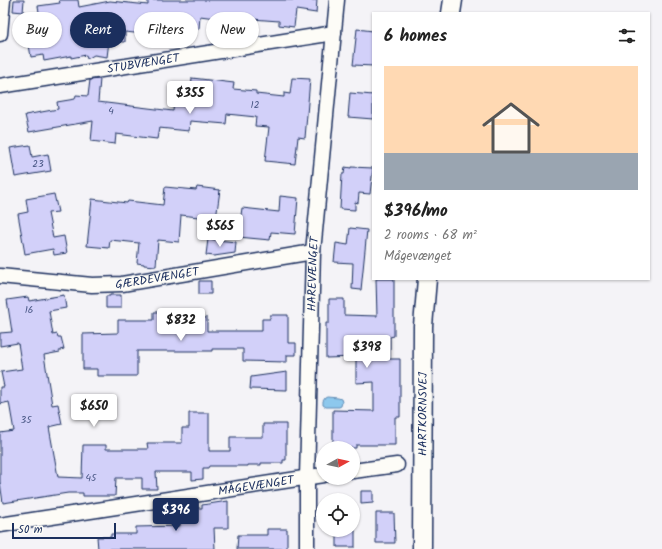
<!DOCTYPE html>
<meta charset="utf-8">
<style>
body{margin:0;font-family:Kalam,sans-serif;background:#f2f2f2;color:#222;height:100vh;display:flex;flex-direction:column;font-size:15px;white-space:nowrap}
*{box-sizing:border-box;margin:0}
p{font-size:13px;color:#767676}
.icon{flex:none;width:22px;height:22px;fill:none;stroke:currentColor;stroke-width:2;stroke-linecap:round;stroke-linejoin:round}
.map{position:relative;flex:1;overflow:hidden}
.drawer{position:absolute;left:372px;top:12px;width:278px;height:268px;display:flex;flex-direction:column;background:#fff;border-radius:0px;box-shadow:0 1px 3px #0004}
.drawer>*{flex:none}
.hud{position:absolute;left:12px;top:12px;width:300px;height:36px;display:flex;gap:8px}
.needle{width:26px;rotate:82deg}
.buttons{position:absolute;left:316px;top:441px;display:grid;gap:8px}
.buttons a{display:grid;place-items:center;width:44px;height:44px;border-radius:50%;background:#fff;box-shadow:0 1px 3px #0004;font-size:20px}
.scale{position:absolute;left:12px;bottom:10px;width:104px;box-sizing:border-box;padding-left:4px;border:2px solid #1b2f5e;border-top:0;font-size:11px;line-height:14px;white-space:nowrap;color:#1b2f5e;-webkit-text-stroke:3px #fdfcf7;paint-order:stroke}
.price{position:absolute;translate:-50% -34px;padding:0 9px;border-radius:4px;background:#fff;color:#222;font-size:13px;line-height:26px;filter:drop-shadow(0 1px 2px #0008)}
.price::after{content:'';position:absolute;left:50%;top:24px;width:12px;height:9px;margin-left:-6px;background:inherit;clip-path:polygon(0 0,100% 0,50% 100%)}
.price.on{background:#1b2f5e;color:#fff}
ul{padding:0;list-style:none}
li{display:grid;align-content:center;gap:8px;height:212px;padding:0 12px}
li+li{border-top:1px solid #e0e0e0}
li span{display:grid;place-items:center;height:124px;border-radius:0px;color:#555}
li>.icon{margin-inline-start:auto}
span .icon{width:72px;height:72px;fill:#fffc;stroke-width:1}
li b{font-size:17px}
h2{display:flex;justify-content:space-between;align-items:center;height:48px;padding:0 12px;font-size:17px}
.pill{padding:0 14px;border-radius:18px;background:#fff;box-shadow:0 1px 3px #0004;font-size:14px;line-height:36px}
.pill.on{background:#1b2f5e;color:#fff}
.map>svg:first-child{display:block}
.water{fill:#8dc8ed;stroke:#5f8bb4}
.building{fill:#d2d0f9;stroke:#1b2f5e}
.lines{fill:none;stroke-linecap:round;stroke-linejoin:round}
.minor-casing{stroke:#1b2f5e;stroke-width:17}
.tertiary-casing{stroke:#1b2f5e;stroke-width:21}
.minor{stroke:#fdfcf7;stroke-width:14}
.tertiary{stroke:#fdfcf7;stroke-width:18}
.labels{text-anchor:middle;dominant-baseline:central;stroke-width:3;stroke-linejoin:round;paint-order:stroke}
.number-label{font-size:10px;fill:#495785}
.street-label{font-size:12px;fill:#1b2f5e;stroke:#fdfcf7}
</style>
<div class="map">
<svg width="662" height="549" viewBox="0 0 662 549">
<rect width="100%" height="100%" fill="#f4f3f7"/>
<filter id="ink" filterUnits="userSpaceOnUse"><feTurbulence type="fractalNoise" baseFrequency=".025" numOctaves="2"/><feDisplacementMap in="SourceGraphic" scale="8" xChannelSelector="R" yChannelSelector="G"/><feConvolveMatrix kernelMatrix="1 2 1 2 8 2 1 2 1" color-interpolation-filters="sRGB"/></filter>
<g filter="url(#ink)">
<path class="water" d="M327 397 338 398 341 399 342 402 341 406 339 407H326L323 405V401L325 398Z"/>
<path class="building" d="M14 0H24L23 12 13 11Z
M59 0H78L79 7 110 1 148 5V0H317L316 13 296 10 294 27 279 25V21L252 19 250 35 241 34V36L228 34 230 20 200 16 199 29 163 26 162 36 125 32V42L109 41 107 57 94 55 87 59 86 55 71 58V56L44 61 43 55 31 57 28 39 43 36 38 6 60 3Z
M357 29 373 31V66L353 65Z
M192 78 234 83 233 89 256 91V94L284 97V93L290 94 292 78 310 79 305 138 298 137 295 164 265 161 269 127 255 126 256 117 227 114 226 124 190 121 189 131 159 128 157 139 116 134 115 144 91 141 93 121 29 132 25 115 58 109 57 102 75 99 76 95 88 96 90 80 100 79 98 102 173 111 174 100 190 102Z
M350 93 373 95V119L348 117Z
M30 145 32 157 48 154 51 171 15 177 10 148Z
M345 167 351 168V167L373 168 370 194 359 193 358 203 355 202V210L340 209 342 174H344Z
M165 187 196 190 197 187 220 190 216 219 181 215 179 242 158 240 156 266 144 265V264L137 263 139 243 110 240 109 248 87 246 92 199 127 203 128 201 163 205Z
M54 194 58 212 48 213 53 238 64 236 67 253 54 255 53 249 25 254 18 214 28 212 26 199Z
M280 196 298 198 295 234 271 232 270 240 238 237 242 208 279 212Z
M350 228 367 230 361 290 352 289 353 263 334 262 336 243 348 245Z
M208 239 236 242 235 253 214 256 206 255Z
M376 279H394V336L390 337V359H400V417H395V445H356V448H333V410L374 411V382L356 383V357L326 358V323H329V299H344V315L377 316Z
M199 281H211V294H199Z
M64 295 66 308 49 311 53 335 57 334 58 337H61L64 349 60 350V352L44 355 52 405 58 404 62 424 49 427 58 477 82 478 83 445H106V449H148L147 443H182V428H189V413H209V451H230V437H263V424H286V460H283V463H261V465H248V466H209L208 468H203V479L192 480V472H156L157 489H142V478H116L115 496H83V493H68L3 503 0 482V433L14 431 9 402 0 404V387H4L1 372 22 369 18 343 0 346V333L12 332 7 300 28 297 29 301Z
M110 295H121V308H106V296H110Z
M154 312H181V317L207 318V331H262V319H270V315H288V343H296V355H287V362L243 361V349H212V351H137V376H97V369H83V334L118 333V320H154Z
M287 372V390L250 389 251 377Z
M361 491H373V503L361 504Z
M228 501V528H214L215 549H98L97 537H111V534H136V527L180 526V508H202V505Z
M376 513H394L395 543H376Z
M267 529H287V549H237L238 535H267Z
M337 530H355V547H337Z"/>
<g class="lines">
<g class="minor-casing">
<g id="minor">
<path d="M0 34 3 0"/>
<path id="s1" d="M0 86 334 33"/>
<path id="s2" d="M0 276 92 285 122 284 313 252"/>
<path d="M353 471 397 465"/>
<path id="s3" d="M0 525 323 475"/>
<path id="s4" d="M307 549V477L313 252 337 0"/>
</g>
</g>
<g class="tertiary-casing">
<g id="tertiary">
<path d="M451 13 453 0"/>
<path id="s5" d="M422 549 423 326 427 279"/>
</g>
</g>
<use href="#minor" class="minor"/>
<use href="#tertiary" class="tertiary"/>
</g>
</g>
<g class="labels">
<g class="number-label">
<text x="255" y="105">12</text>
<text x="111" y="111">4</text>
<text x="38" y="164">23</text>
<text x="29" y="310">16</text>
<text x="26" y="420">35</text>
<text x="91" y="478">45</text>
</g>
<g class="street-label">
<text stroke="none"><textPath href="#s1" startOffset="145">STUBVÆNGET</textPath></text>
<text stroke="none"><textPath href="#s4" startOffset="275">HAREVÆNGET</textPath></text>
<text stroke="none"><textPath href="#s2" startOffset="158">GÆRDEVÆNGET</textPath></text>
<text stroke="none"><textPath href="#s5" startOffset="135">HARTKORNSVEJ</textPath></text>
<text stroke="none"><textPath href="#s3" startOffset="259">MÅGEVÆNGET</textPath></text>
</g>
</g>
</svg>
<div class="buttons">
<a><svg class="needle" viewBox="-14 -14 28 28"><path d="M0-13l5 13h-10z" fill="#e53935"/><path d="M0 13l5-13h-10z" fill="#767676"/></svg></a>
<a><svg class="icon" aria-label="locate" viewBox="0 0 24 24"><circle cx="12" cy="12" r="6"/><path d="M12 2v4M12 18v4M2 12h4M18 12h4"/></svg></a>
</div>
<div class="scale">50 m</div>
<b class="price" style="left:190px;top:115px">$355</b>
<b class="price" style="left:220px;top:248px">$565</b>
<b class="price" style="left:181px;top:342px">$832</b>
<b class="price" style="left:367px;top:369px">$398</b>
<b class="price" style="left:94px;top:428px">$650</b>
<b class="price on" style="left:176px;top:532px">$396</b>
<div class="hud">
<a class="pill">Buy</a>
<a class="pill on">Rent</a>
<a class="pill">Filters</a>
<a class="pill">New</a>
</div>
<section class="drawer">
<h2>6 homes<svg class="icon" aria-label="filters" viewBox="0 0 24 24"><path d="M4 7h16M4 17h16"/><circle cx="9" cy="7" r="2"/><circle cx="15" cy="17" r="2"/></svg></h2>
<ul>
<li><span style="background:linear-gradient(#ffd9b3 70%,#9aa5b1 0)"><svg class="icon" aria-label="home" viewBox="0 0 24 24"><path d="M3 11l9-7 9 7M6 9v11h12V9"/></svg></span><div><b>$396/mo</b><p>2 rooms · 68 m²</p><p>Mågevænget</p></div></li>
</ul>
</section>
</div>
